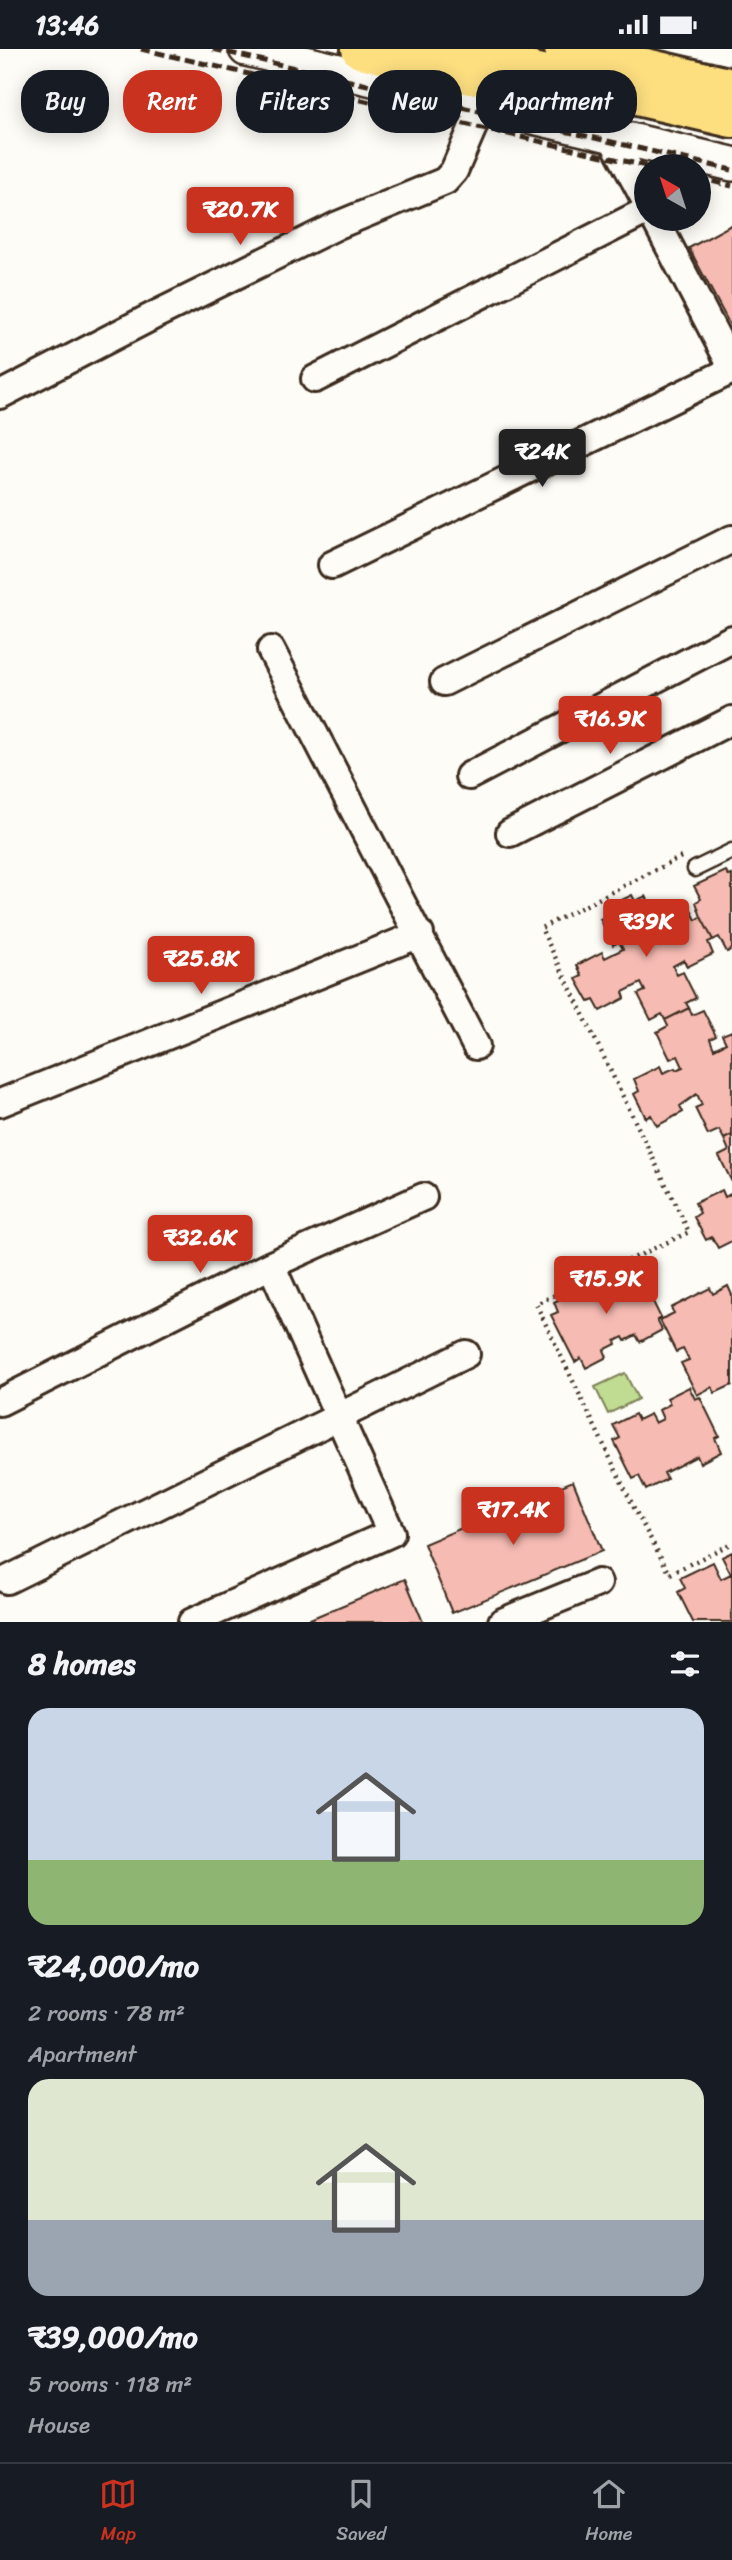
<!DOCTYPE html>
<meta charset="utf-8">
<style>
body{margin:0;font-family:Sriracha,sans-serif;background:#242831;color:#f1f3f6;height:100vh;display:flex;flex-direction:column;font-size:26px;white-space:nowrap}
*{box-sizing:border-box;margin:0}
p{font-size:23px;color:#9ea1a6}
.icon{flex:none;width:38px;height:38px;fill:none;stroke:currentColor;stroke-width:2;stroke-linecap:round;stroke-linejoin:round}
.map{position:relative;height:1573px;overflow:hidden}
.sheet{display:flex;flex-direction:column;background:#171b24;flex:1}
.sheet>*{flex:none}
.top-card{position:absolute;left:21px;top:21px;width:691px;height:63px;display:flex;gap:14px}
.needle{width:46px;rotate:321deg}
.fabs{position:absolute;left:634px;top:105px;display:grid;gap:14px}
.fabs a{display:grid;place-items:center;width:77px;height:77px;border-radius:50%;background:#171b24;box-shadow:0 4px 18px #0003;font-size:35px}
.price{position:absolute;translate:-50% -60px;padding:0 16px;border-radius:7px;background:#c8321e;color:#fff;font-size:23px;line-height:46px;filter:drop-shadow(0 2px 4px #0008)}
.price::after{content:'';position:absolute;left:50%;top:42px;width:21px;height:16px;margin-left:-10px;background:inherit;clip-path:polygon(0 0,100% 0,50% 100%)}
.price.on{background:#222;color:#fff}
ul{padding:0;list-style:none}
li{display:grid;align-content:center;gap:14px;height:371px;padding:0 28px}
li span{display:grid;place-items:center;height:217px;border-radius:21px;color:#555}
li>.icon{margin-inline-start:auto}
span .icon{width:126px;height:126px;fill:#fffc;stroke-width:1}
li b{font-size:30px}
h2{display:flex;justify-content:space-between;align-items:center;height:84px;padding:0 28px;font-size:30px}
.tag{padding:0 24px;border-radius:28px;background:#171b24;box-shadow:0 4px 18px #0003;font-size:24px;line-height:63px}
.tag.on{background:#c8321e;color:#fff}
.status{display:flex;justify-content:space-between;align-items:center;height:49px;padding:0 35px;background:#171b24;direction:ltr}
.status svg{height:19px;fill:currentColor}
.menu{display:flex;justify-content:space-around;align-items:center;height:98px;border-top:2px solid #363941;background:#171b24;font-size:19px;color:#9ea1a6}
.menu a{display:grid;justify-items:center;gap:4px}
.menu .on{color:#c8321e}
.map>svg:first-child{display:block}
.green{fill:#c0db92;stroke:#7e8258;stroke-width:2}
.building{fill:#f6bbb3;stroke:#3b2a1e;stroke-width:2}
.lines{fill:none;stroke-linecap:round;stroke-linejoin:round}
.service-casing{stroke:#3b2a1e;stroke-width:19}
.minor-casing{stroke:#3b2a1e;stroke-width:32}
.tertiary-casing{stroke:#3b2a1e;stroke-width:38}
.trunk-casing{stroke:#3b2a1e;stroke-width:44}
.motorway-casing{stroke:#3b2a1e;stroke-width:44}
.path{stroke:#3b2a1e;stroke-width:4.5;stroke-dasharray:2 5;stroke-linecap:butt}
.service{stroke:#fdfcf7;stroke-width:14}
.minor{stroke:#fdfcf7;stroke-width:26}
.tertiary{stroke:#fdfcf7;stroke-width:33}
.trunk{stroke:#fddf80;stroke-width:38}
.motorway{stroke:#fddf80;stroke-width:38}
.rail{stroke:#3b2a1e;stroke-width:5;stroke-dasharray:10 5;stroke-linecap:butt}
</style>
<div class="status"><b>13:46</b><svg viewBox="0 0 49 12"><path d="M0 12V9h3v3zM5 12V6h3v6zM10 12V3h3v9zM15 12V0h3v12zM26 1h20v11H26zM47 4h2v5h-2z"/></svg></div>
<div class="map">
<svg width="732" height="1573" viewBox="0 0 732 1573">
<rect width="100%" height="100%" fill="#fdfcf7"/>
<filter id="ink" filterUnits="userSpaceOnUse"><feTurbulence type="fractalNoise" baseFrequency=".0143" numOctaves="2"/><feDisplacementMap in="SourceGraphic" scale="14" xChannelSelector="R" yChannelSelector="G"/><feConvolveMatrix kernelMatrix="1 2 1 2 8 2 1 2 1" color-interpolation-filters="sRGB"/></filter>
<g filter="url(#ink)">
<path class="green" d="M625 1324 638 1350 608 1365 595 1338Z"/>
<path class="building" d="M731 176 732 177V280L689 199Z
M726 822 729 827 732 826V900L727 903 719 888 713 891 701 868 696 853 701 850 694 837Z
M632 846 635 852 646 847 659 872 652 875 657 884 667 879 664 872 690 859 696 871 701 868 713 891 708 893 713 905 687 918 684 911 673 917 677 926 683 923 696 949 686 954 689 959 665 971 662 965 651 971 638 945 645 942 641 934 623 943 625 949 600 962 594 951 589 953 576 930 582 927 577 916 602 903 605 909 623 900 619 893 613 896 600 870 611 865 607 858Z
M689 959 692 966 703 961 716 987 710 990 714 1000 726 994 722 986 732 982V1086L724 1090 719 1081 708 1086 695 1059 702 1056 697 1045 680 1057 683 1063 657 1077 651 1066 646 1069 634 1045 639 1042 634 1030 660 1017 663 1024 675 1019 676 1021 683 1018 678 1007 670 1010 657 983 668 977 665 971Z
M732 1086V1133L719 1107 729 1102 724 1090Z
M722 1141 725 1148 732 1144V1192L718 1199 712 1188 706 1191 694 1168 700 1164 695 1154Z
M630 1215 634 1224 638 1222 661 1269 657 1271 662 1281 640 1293 636 1286 625 1292 623 1288 615 1292 616 1295 604 1301 607 1308 586 1319 581 1309 575 1313 551 1266 558 1263 554 1253 585 1237 588 1244 600 1238 597 1231Z
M728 1237 732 1246V1336L715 1344 712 1338 697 1346 681 1314 689 1311 683 1300 676 1303 660 1271 674 1264 671 1259 710 1239 713 1245Z
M689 1338 695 1350 700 1348 719 1387 715 1389 721 1403 700 1414 697 1407 664 1424 667 1430 646 1441 639 1427 633 1430 614 1392 620 1389 613 1376 635 1365 638 1371 650 1365 655 1374 663 1370 659 1361 670 1355 667 1349Z
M573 1432 602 1502 452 1564 424 1495Z
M732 1503V1573H693L678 1543 685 1539 680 1529 713 1513 721 1530 731 1525 722 1508Z
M405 1530 423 1573H303Z"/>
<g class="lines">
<g class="service-casing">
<path id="service" d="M695 820 732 802"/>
</g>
<g class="minor-casing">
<path id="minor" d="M600 55 611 87 646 152
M655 170 732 318
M315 330 646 162
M0 346 157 265 338 176 445 132 454 122 482 57
M332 516 732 321
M271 601 476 997
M444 633 732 490
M469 727 732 590
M510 784 732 671
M0 1054 420 885
M0 1353 271 1216 423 1148
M7 1531 466 1305
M192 1573 391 1484 271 1216
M502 1573 598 1534"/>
</g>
<g class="tertiary-casing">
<path id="tertiary" d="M246 0 732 115"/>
</g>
<g class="trunk-casing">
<path id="trunk" d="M361 0 471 26"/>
</g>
<g class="motorway-casing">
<path id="motorway" d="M434 0 732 69
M564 0 732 39"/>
</g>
<path class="path" d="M681 808 541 879 689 1183 536 1255 636 1463 670 1525 732 1494"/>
<use href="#service" class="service"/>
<use href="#minor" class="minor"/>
<use href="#tertiary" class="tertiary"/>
<use href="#trunk" class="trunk"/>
<use href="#motorway" class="motorway"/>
<path class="rail" d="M141 0 646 117
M213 0 732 121
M698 129 732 137"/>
</g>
</g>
</svg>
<div class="fabs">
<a><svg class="needle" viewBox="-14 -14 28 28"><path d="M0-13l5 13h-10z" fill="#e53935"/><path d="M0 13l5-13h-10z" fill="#9ea1a6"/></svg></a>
</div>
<b class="price" style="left:240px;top:198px">₹20.7K</b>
<b class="price on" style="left:542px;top:440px">₹24K</b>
<b class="price" style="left:610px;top:707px">₹16.9K</b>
<b class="price" style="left:646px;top:910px">₹39K</b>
<b class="price" style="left:201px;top:947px">₹25.8K</b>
<b class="price" style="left:200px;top:1226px">₹32.6K</b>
<b class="price" style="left:606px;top:1267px">₹15.9K</b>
<b class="price" style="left:513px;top:1498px">₹17.4K</b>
<div class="top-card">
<a class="tag">Buy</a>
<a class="tag on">Rent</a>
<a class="tag">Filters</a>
<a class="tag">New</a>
<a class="tag">Apartment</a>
</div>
</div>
<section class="sheet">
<h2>8 homes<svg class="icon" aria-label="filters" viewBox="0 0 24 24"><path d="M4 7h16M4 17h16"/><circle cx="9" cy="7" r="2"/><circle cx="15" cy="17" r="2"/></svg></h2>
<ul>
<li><span style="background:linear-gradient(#c9d6e8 70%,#8fb573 0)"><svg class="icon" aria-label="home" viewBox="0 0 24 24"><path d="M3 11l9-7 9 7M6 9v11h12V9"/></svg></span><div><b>₹24,000/mo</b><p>2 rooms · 78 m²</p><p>Apartment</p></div></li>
<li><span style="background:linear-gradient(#dfe7d0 65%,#9aa5b1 0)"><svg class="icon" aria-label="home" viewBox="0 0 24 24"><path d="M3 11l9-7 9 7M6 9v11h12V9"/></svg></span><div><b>₹39,000/mo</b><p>5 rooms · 118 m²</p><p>House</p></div></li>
</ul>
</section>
<nav class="menu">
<a class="on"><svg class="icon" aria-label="map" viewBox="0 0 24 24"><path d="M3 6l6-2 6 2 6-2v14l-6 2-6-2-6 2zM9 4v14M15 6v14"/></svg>Map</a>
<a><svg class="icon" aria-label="saved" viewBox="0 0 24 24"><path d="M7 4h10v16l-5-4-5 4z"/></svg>Saved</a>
<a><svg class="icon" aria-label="home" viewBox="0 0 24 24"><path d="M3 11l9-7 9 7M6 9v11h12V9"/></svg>Home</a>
</nav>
